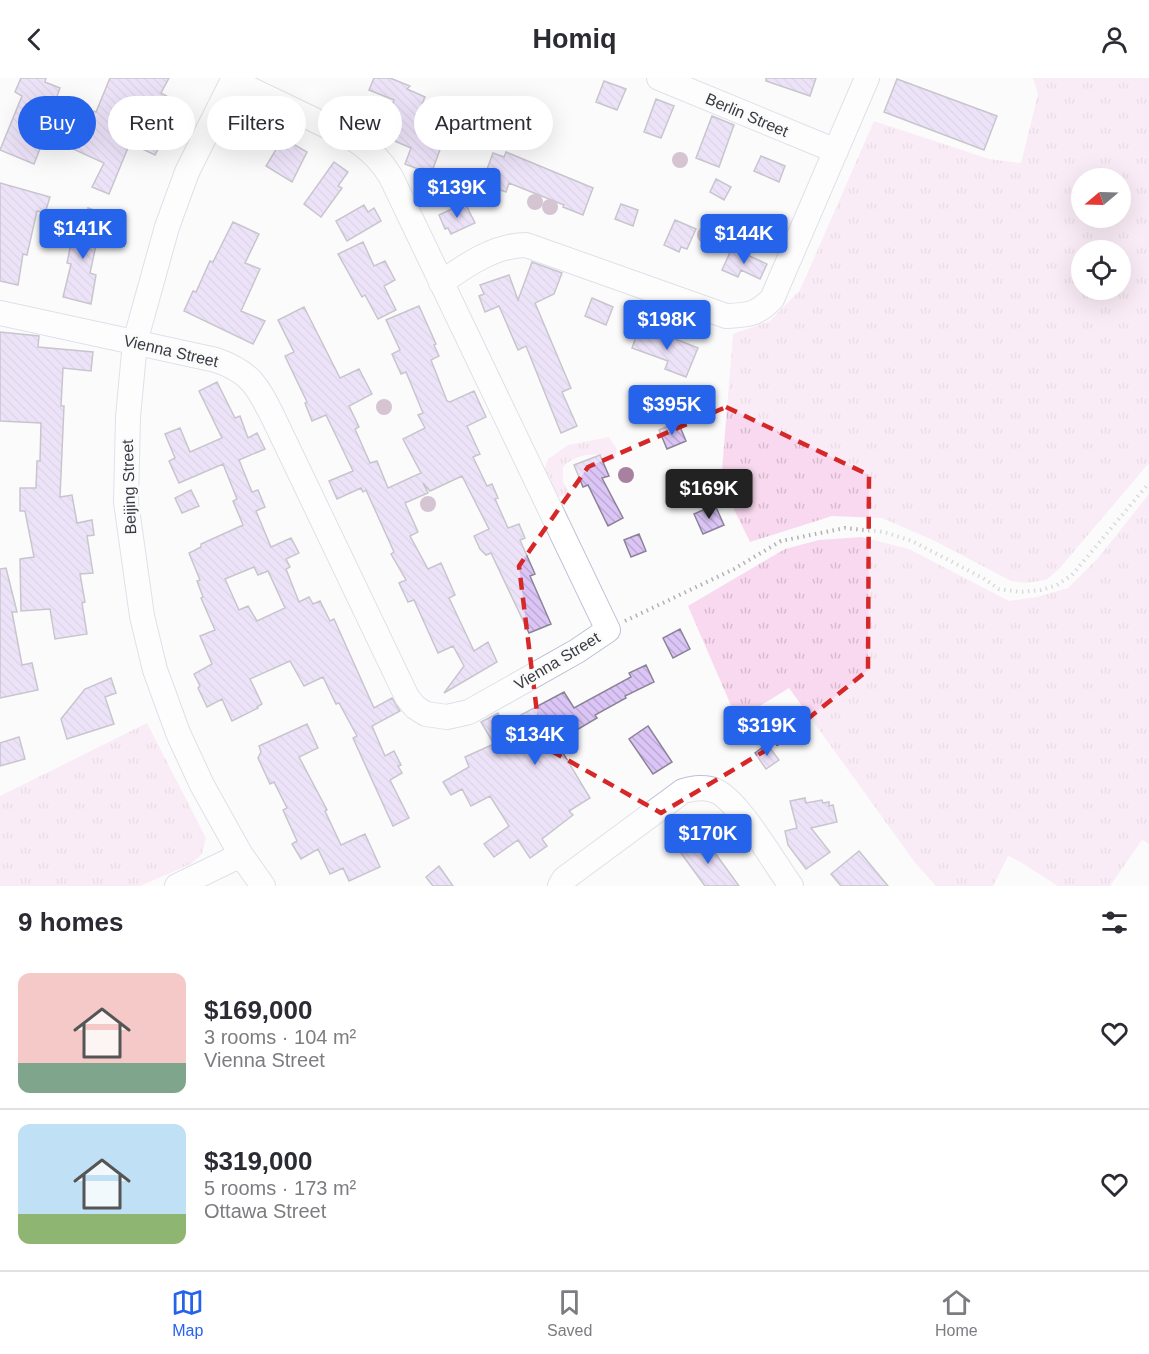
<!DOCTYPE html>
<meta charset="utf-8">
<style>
body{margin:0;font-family:Arial,sans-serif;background:#f2f2f3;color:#2b2b33;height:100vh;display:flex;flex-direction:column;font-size:22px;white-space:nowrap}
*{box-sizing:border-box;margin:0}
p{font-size:20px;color:#7c7c81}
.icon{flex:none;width:33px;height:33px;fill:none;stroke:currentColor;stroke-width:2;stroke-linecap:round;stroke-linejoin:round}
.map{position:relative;height:808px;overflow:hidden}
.panel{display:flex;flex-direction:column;background:#fff;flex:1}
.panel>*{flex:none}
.guide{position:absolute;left:18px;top:18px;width:600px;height:54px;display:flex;gap:12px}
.needle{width:39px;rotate:251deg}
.buttons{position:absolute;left:1071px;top:90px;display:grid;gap:12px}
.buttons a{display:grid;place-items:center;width:60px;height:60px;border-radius:50%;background:#fff;box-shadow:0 6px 24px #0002;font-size:30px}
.price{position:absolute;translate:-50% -51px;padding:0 14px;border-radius:6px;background:#2563eb;color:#fff;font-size:20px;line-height:39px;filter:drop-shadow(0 2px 3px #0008)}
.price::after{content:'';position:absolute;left:50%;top:36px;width:18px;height:14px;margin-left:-9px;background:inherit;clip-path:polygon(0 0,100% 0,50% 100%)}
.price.current{background:#222;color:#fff}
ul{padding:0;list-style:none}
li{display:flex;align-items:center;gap:18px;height:150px;padding:0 18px}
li+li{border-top:2px solid #e1e1e2}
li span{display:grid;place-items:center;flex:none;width:168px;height:120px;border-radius:12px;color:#555}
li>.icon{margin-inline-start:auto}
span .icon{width:72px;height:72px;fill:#fffc;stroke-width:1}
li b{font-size:26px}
h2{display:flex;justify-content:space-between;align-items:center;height:72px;padding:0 18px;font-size:26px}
.tag{padding:0 21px;border-radius:27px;background:#fff;box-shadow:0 6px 24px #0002;font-size:21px;line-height:54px}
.tag.current{background:#2563eb;color:#fff}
header{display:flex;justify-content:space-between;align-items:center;height:78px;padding:0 18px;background:#fff;font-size:27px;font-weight:800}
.dock{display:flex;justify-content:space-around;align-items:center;height:84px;border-top:2px solid #e1e1e2;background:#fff;font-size:16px;color:#7c7c81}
.dock a{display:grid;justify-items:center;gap:3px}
.dock .current{color:#2563eb}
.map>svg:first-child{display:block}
.grass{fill:url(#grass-tufts);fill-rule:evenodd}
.building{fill:url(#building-back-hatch);stroke:#8b8396;stroke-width:1.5;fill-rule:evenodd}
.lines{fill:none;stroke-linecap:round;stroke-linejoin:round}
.minor-casing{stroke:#bbc1d5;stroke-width:26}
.path{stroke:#b0b2b5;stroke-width:4;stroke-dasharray:1.5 4.5;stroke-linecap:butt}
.minor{stroke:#fff;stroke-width:24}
.tree{fill:#a7819f}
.marked{fill:none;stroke:#d62828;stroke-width:4.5;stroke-dasharray:12 8;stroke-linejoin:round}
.labels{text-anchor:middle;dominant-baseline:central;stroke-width:6;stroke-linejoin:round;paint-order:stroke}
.street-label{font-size:16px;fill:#383b43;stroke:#fbfbfb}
</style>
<header><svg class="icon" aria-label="back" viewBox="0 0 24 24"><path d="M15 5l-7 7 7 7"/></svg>Homiq<svg class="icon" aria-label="person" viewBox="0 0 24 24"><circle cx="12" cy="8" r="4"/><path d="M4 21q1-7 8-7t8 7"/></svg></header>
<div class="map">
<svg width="1149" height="808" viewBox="0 0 1149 808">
<defs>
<pattern id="grass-tufts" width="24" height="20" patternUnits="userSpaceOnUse" patternTransform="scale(1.5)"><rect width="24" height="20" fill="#f9d9ef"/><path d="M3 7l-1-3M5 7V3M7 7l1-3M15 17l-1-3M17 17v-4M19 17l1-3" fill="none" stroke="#d6bbce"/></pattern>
<pattern id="building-back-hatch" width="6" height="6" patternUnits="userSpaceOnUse" patternTransform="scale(1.5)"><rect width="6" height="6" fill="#dbc5f6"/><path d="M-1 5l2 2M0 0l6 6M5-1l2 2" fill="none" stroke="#bdaad4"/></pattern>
</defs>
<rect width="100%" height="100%" fill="#fbfbfb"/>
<path class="grass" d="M1033 0H1149V385L1059 491 1046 502 1026 505 1011 503 935 463 882 440 832 438 750 464 721 405 733 256 770 243 800 212 874 43 989 81 1021 85 1038 16ZM1120 100V140H1082V100ZM1082 172H1120V212H1082Z
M609 359 617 372 614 382 606 383 601 377C588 375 572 379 563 389V404L570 416 558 419 548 412 542 399 548 381 568 367Z
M1149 416V766L1142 762 1110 808H1058L1017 782 1008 778 993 808H936L916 786 789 610 744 638 733 632 688 528 785 471 819 462 862 459 909 471 1009 523 1037 519 1068 510 1098 480Z
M147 645 206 760 202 776 191 786 140 808H0V718Z"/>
<path class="building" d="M21 0H46L45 4 60 10 56 21 96 34 110 0H169L161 15 186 29 173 53 169 51 155 77 130 65 109 116 92 109 104 85 45 58 34 86 0 72 22 18 15 14Z
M374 0H390L410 8 407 11 425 19 417 38 448 50 431 96 405 86 411 70 381 57 394 22 369 12Z
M766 0H816L810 18 766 3Z
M897 1 997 38 984 72 884 34Z
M604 3 626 11 617 32 596 24Z
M656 21 674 28 661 60 644 54Z
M712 38 734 47 719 89 696 80Z
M283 60 307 74 292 104 266 88Z
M506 74 593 110 583 137 563 129 564 127 509 105 506 114 482 105 493 75 504 79Z
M761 78 785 88 779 104 754 93Z
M334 84 348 94 338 108 342 110 321 139 304 126Z
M716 101 731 109 724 122 710 114Z
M0 105 50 119 45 135 37 133 27 177 23 176 18 207 0 203Z
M465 125 475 145 451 156 448 150 445 151 439 137Z
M621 126 638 132 633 148 615 141Z
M364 127 368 134 374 130 381 143 347 163 336 143Z
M88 130 103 135 90 195 96 197 91 226 63 219 71 186 67 185 72 160 74 157 83 159Z
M675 142 696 151 687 171 681 169 679 174 664 167Z
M233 144 259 156 245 185 260 191 241 233 265 243 253 266 184 233 193 213 196 214 210 183 213 184Z
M363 164 374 188 385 183 395 202 384 208 396 232 378 241 365 217 362 219 338 176Z
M732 170 767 186 760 201 741 192 738 199 722 192Z
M532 184 562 195 554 216 535 225 571 310 562 314 577 348 561 355 526 268 518 272 499 228 485 234 479 218 484 216 480 207 509 197 518 222Z
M592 220 613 229 606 247 585 238Z
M419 228 436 266 434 267 439 278 431 282 447 323 450 324 474 313 486 339 467 348 480 376 473 379 487 408 492 406 498 420 495 421 508 450 519 446 525 460 520 462 535 496 530 498 551 546 529 555 491 475 486 477 480 471 474 458 489 451 462 398 430 413 423 405 428 415 405 425 418 454 410 458 428 491 441 485 455 517 449 520 474 573 488 564 497 584 444 615 464 588 453 568 438 575 414 522 408 524 399 505 406 502 391 476 394 474 366 412 363 414 361 410 337 421 329 403 353 393 326 337 312 343 305 325 307 324 285 278 294 274 278 242 304 229 340 300 359 291 372 316 349 328 359 349 355 351 370 385 377 383 388 410 421 395 403 361 425 350 418 337 423 335 406 294 401 296 392 276 400 272 386 242Z
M648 250 698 270 686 299 665 291 668 283 632 270 638 253 646 256Z
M0 254 39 258 38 269 93 274 91 293 63 290 61 328H64L60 419 72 417 77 445 92 442 94 457 87 458 93 495 80 496 85 524 82 525 87 556 55 561 50 531 21 533 20 481 34 479 25 433H20V410H36L37 383H40L41 345 0 343Z
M217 304 235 340 240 338 248 360 257 355 265 371 239 382 252 414 258 412 265 429 256 433 271 469 291 460 299 475 286 481 290 489 286 491 299 524 309 519 313 526 320 523 330 543 334 541 374 630 392 620 400 633 372 648 385 678 394 673 401 687 398 688 402 695 390 702 409 740 393 748 353 660 357 658 339 625 336 626 323 599 304 608 290 583 250 601 262 626 257 629 258 630 232 643 222 621 207 629 198 610 200 608 194 596 212 586 200 558 215 552 201 520 203 519 197 503 200 502 189 475 201 469V466L243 447 233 423 237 421 223 386 179 405 169 383 175 380 165 356 180 350 190 374 222 360 199 313ZM254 489 258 497 268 493 285 530 257 543 248 528 239 532 225 501Z
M678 344 686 363 667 371 659 352Z
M600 377 609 398 602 400 623 440 608 448 588 407 583 409 574 387Z
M191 412 199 428 182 435 175 420Z
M715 427 724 447 703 456 694 436Z
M639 456 646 473 631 479 624 462Z
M6 490 17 534H12L22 587 32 585 38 612 0 620V491Z
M680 551 690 571 673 580 663 560Z
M646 587 654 604 625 618 626 620 595 637 597 640 563 660 566 667 560 670 590 720 569 733 573 737 542 761 547 768 530 780 518 762 494 779 484 766 509 748 490 718 471 728 462 711 451 717 443 704 469 689 465 679 494 666 481 644 498 635 504 646 564 614 574 630 631 599 629 595Z
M111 600 116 615 105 619 114 646 67 661 61 641 85 611Z
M307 646 318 670 299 679 327 732 325 733 341 767 365 756 380 789 349 803 343 790 330 796 318 771 301 781 292 766 297 763 283 732 287 730 274 704 270 706 258 680 261 674 259 668Z
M648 648 672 684 653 696 629 661Z
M19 659 25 681 0 688V665Z
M767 666 779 682 766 691 755 675Z
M805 720 806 725 822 722 823 725 829 724V728L833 727 837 744 811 750 830 774 806 791 788 767 785 753 797 750 790 723Z
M702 757 739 808H705L681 775Z
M859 773 888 808H841L831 796Z
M439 788 453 808H433L426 799Z"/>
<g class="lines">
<g class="minor-casing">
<path id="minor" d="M234 0 187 94 167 149 135 264 128 339 126 424 142 538 155 592 178 655 202 707 241 777 263 808
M659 0 836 73
M441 205C466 187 495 167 526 167L726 238C748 237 756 237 772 221L867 0
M0 235 216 282C251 294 258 309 274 341L407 619 415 629 426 636 447 639 469 634 577 573 608 552 391 99C381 82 370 71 354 61L233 3
M177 808 241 777
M560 808 564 801 683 713C694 710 705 708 716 713 738 722 775 786 791 808"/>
</g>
<path class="path" d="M625 543 734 491 781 463 845 450 884 454 912 463 983 500 999 511 1020 514 1041 512 1057 507 1072 497 1149 405"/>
<use href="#minor" class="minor"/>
</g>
<g class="tree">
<circle cx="680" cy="82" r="8"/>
<circle cx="535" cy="124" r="8"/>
<circle cx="550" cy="129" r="8"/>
<circle cx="705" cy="157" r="8"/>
<circle cx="384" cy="329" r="8"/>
<circle cx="626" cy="397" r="8"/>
<circle cx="428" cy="426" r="8"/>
</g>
<path d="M0 0H1149V808H0ZM726 329 869 397 868 592 778 665 661 735 541 667 519 488 588 389Z" fill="#fbfbfb" fill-opacity=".55" fill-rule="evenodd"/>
<path class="marked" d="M726 329 869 397 868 592 778 665 661 735 541 667 519 488 588 389Z"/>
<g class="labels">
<g class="street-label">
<text transform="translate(747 37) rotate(23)">Berlin Street</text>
<text transform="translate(171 273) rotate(13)">Vienna Street</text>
<text transform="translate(129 409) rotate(-92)">Beijing Street</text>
<text transform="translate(557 583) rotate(-31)">Vienna Street</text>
</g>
</g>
</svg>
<div class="buttons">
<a><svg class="needle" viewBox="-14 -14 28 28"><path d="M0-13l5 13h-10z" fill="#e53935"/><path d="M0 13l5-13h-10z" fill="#7c7c81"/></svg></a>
<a><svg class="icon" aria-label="locate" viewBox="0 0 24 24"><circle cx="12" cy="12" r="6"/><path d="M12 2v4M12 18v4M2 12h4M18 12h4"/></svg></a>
</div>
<b class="price" style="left:457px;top:141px">$139K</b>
<b class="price" style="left:83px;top:182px">$141K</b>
<b class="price" style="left:744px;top:187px">$144K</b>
<b class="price" style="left:667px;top:273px">$198K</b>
<b class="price" style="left:672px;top:358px">$395K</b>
<b class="price current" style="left:709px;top:442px">$169K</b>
<b class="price" style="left:767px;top:679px">$319K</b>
<b class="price" style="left:535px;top:688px">$134K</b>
<b class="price" style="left:708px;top:787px">$170K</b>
<div class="guide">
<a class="tag current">Buy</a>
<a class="tag">Rent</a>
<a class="tag">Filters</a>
<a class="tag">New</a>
<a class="tag">Apartment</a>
</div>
</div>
<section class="panel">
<h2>9 homes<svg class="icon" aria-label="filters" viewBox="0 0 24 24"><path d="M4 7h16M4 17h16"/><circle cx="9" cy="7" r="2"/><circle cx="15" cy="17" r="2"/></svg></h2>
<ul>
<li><span style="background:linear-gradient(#f6c9c9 75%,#7fa58c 0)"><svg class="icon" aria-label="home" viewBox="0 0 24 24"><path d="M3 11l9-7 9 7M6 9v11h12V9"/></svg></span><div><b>$169,000</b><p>3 rooms · 104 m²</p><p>Vienna Street</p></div><svg class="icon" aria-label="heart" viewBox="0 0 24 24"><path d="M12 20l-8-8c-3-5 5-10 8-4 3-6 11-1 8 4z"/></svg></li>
<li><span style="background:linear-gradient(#bfe0f5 75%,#8fb573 0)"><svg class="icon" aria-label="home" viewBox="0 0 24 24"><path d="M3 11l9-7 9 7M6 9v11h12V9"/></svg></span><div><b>$319,000</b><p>5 rooms · 173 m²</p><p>Ottawa Street</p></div><svg class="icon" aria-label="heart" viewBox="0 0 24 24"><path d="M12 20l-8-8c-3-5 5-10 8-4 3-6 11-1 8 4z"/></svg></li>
</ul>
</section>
<nav class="dock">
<a class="current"><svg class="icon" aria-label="map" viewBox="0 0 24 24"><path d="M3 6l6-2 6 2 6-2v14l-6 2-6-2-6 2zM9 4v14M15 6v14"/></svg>Map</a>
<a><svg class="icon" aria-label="saved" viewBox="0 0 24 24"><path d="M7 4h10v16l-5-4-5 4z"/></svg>Saved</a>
<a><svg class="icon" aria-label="home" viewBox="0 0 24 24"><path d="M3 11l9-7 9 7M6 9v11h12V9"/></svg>Home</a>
</nav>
